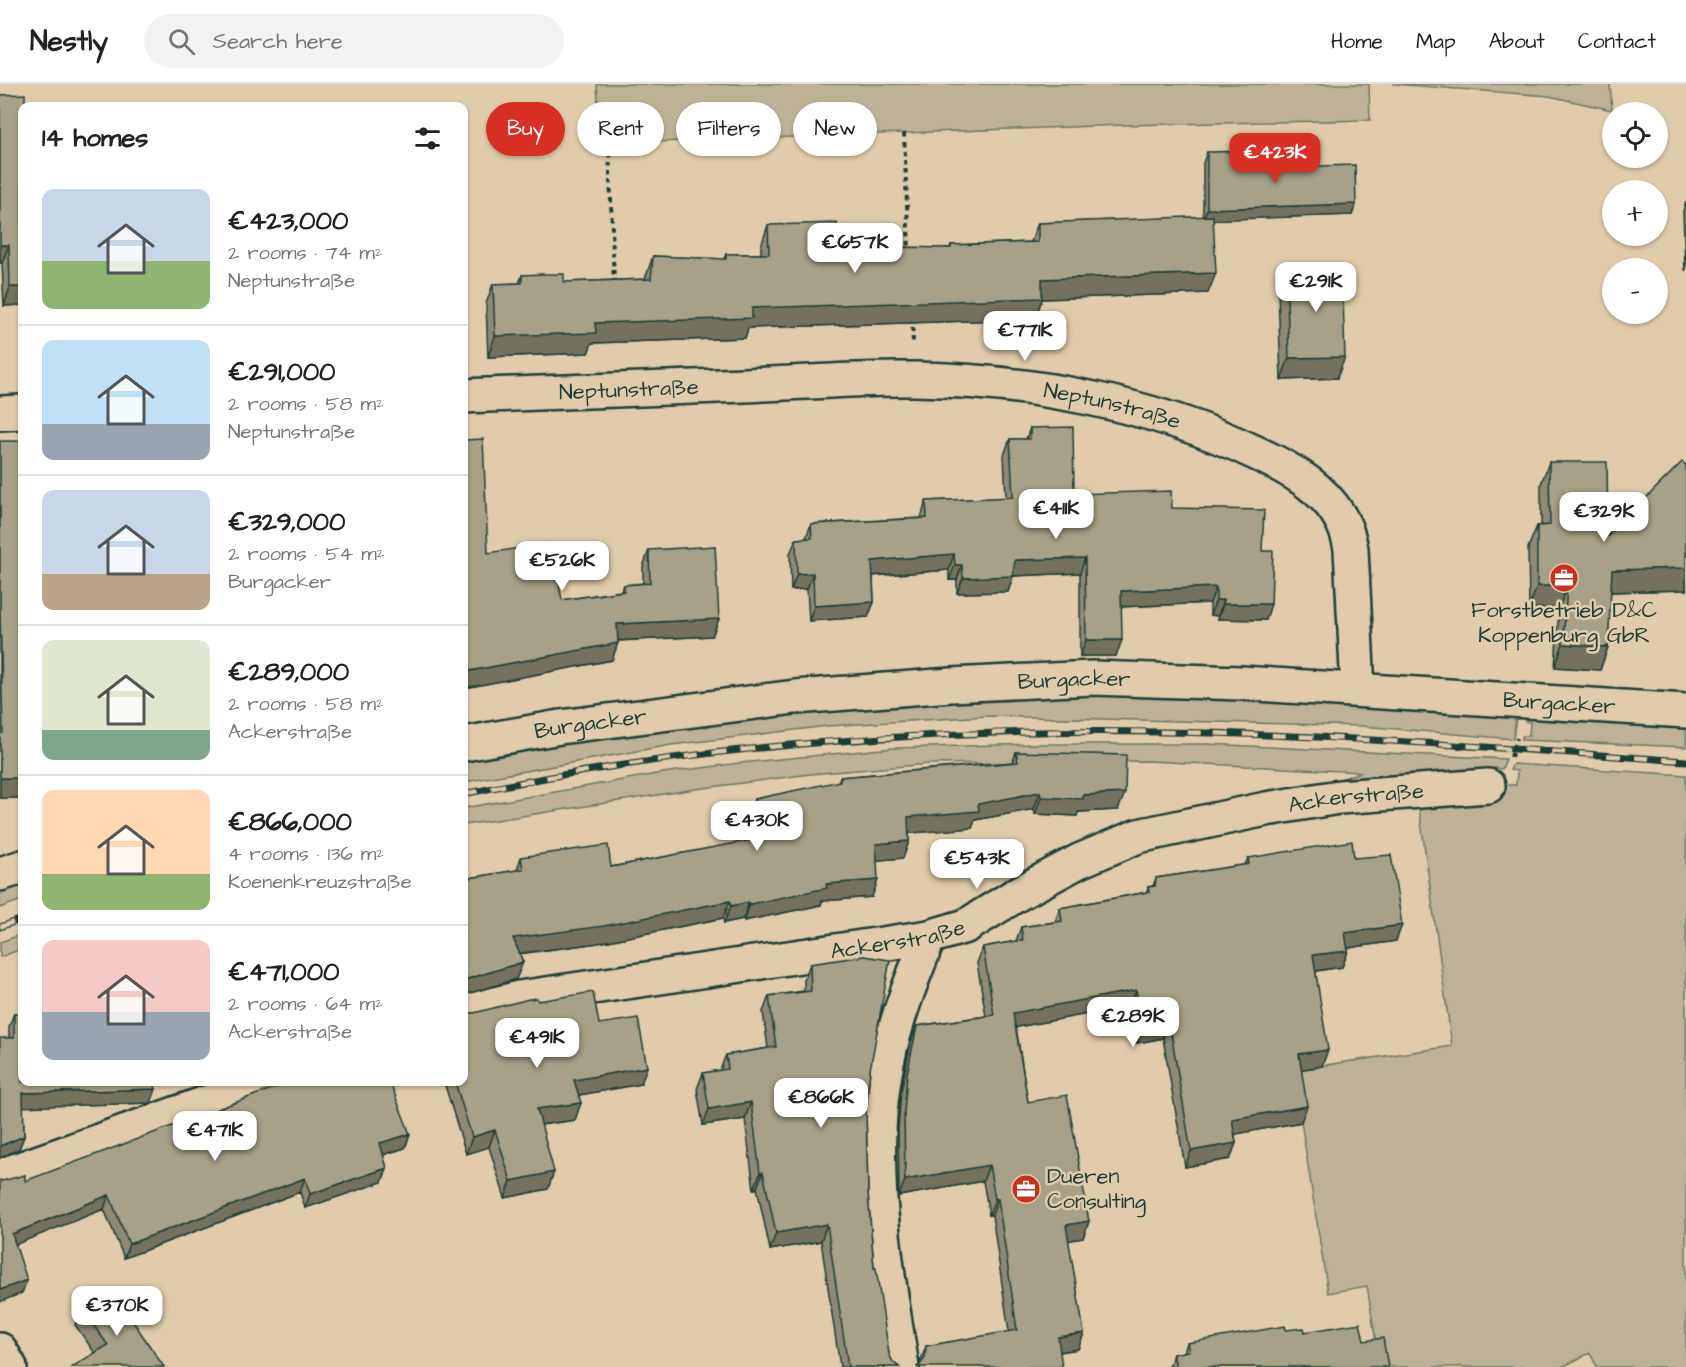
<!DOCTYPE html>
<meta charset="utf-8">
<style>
body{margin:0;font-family:"Architects Daughter",sans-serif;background:#f2f2f2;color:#222;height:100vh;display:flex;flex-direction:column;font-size:22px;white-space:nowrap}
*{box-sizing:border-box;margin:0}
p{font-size:20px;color:#767676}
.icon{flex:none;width:33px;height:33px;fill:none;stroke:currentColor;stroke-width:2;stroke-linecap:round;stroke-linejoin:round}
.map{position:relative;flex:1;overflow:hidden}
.details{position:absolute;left:18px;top:18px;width:450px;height:984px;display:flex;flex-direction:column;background:#fff;border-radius:12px;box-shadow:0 2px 4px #0004}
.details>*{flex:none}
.top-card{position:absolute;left:486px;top:18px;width:570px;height:54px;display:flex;gap:12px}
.buttons{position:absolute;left:1602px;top:18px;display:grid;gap:12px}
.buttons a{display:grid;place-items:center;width:66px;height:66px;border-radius:50%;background:#fff;box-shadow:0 2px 4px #0004;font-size:30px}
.price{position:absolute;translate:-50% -51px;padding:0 14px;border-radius:12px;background:#fff;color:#222;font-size:20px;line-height:39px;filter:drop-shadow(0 2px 3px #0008)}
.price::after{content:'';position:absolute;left:50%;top:36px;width:18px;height:14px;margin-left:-9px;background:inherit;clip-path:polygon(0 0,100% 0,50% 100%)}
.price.current{background:#d93025;color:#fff}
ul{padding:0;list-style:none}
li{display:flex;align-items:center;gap:18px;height:150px;padding:0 24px}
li+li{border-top:2px solid #e0e0e0}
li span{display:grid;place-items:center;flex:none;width:168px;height:120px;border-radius:12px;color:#555}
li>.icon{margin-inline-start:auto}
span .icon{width:72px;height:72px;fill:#fffc;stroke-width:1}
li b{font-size:26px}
h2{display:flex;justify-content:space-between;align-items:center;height:72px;padding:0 24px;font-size:26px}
.chip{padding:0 21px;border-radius:27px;background:#fff;box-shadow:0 2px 4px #0004;font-size:21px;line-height:54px}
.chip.current{background:#d93025;color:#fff}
header{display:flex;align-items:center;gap:36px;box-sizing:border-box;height:84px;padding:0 30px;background:#fff;border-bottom:2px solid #e0e0e0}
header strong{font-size:28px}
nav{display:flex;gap:33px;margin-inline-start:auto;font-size:21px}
.search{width:420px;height:54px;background:#f2f2f2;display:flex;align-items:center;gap:15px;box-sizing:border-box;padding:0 21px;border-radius:33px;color:#767676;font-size:22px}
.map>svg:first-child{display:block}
.green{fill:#bdb295;stroke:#6e7864;stroke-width:1.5}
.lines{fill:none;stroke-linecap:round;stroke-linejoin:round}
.minor-casing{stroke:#1f3d34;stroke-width:38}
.path{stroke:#1f3d34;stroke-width:4;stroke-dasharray:4.5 4.5;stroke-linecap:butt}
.minor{stroke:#e0ccaa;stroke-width:33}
.rail-casing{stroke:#1f3d34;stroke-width:7}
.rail{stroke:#e0ccaa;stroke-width:4.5;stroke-dasharray:14;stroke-linecap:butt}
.wall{fill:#908a74;stroke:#1f3d34;stroke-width:1.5}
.shaded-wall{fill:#75715e;stroke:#1f3d34;stroke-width:1.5}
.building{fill:#a7a187;stroke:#1f3d34;stroke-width:1.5}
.labels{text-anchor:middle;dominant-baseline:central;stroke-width:5;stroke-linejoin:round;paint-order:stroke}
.street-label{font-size:22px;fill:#1f3d34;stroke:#e0ccaa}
.poi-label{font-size:22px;fill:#1f3d34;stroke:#e0ccaa}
</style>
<header>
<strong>Nestly</strong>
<div class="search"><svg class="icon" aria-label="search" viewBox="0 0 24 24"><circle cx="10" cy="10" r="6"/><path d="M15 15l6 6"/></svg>Search here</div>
<nav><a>Home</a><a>Map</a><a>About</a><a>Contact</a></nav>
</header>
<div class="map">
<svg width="1686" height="1283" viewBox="0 0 1686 1283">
<rect width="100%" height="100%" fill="#e0ccaa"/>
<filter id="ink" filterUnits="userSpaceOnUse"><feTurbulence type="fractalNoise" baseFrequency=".0167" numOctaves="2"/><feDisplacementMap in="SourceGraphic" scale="12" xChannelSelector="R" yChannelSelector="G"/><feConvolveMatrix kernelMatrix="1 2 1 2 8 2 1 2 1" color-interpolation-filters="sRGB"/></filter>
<g filter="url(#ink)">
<path class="green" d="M597 0H1369L1370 36 1124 41 600 60Z
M1393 0H1610L1612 26 1549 12Z
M1128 610 1284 616 1516 633 1513 655 1362 642 987 632 828 642 671 661 464 698V677C682 635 905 614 1128 610Z
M1526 634 1686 645V663L1522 656V652H1529L1530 638 1525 637Z
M1033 660H1208L1506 675 1502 685 1494 684 1485 689 1315 703 1362 688 1149 677 929 680 810 690 696 705 464 741V724L662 689 740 679 893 664Z
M1513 680 1686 691V1283H1597L1590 1269 1562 1283H1380L1367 1202 1328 1209 1293 986 1452 962 1418 716 1501 701H1516L1517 687 1510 686Z
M22 798V816L0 824V808Z
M22 850V865L0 873V858Z"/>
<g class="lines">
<g class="minor-casing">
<g id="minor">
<path id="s1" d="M464 312C557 308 650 305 744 301 800 299 858 294 915 295 1030 297 1151 319 1256 369 1299 389 1343 414 1351 465L1358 606"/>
<path d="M0 329 22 328"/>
<path id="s2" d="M464 660 560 643 795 613 951 601 1093 594 1241 599 1686 627"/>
<path d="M0 790 22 783"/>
<path id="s3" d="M464 928 519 914 929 853 966 842 1021 808 1079 777 1138 752 1266 725 1339 713 1488 702"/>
<path d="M0 1092 265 998"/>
<path d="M0 1266 10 1283"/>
<path d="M902 1283C886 1180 865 1068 890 965 899 927 914 890 929 853"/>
</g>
</g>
<path class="path" d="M904 49 909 168
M609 60 614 201
M912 235 913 258
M1511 673 1517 654"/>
<use href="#minor" class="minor"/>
<g class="rail-casing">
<path id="rail" d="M464 710C692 661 929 644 1163 648 1337 651 1512 665 1686 677
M0 843 22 835"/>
</g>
<use href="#rail" class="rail"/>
</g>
<path class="wall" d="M0 11 22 22V221L4 222 2 179H0Z
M1207 68 1248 84 1356 120 1352 131 1213 135 1208 209 1042 215 1035 235 748 244 745 254 592 259 588 269 488 273 486 220 493 200 519 199 522 191 564 198 645 195 653 172 724 175 726 170H761V162L768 141 838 155 886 163 950 164 951 161 1031 158 1038 139 1203 133V79Z
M1686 118V186H1685L1683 127Z
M1286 185 1337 294 1281 296 1278 206Z
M1030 344 1074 410 1172 424 1262 467 1266 536 1218 535V532L1210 531V519L1121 523 1116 572H1080V489L1013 492 1008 508 957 509V496H949V486L873 492 874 518 868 533 809 537 807 505 791 506 790 470 796 455 806 454 811 440 921 434 926 417 1006 414 1004 371 1010 355H1026Z
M464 356 488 469 562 516 621 507 624 501 643 499V483L649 466 719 535 712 552 618 557 612 576 464 604Z
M0 357 22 714H0Z
M1549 378 1608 452 1686 381V506L1610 508 1608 563 1600 586 1555 583 1559 524H1529L1528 464 1537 442H1541V400Z
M1016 668 1118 726 1078 728 1077 732 1035 730 1034 725 975 736 972 744 909 749V757L903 774 877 776 872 813 822 817 821 821 744 837 743 835 724 839 723 834 598 859 519 870 523 878 516 895 464 911V795L517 786 521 773 611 783 753 756 749 732 755 715 838 698 840 693 1013 678Z
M1248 774H1354L1396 857 1348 864V867L1342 883 1316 887 1322 982 1301 985V1038L1235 1050 1236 1059 1230 1075 1185 1083 1163 954 1137 959 1131 922 1016 943 1028 1018 1089 1137 1083 1154 1068 1156 1084 1249 1078 1265 1060 1268 919 1282 926 1262 1009 1248 992 1131H989L983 1097 899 1112 898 1045 901 1007 911 958 917 942 986 932 977 879 983 863 1016 857 1021 843 1055 838 1060 824 1147 808 1148 803 1153 802 1156 794 1245 781Z
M810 880 870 986 866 1027 868 1109 874 1184 889 1270 893 1278 899 1283H840L821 1157 770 1166 757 1104 754 1105 745 1035 703 1041 697 1005 703 989 720 986 726 971 768 964 763 928 769 912 804 907V896Z
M538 917 599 940 641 1000 579 1011 575 1036 541 1041 548 1105 505 1114 489 1063 466 1070 444 998H464L466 929H474Z
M14 929 151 1019 23 1022 24 1052 19 1065 9 954V943Z
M410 1050 405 1064 383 1071 387 1084 382 1098 305 1124 300 1108 124 1174 104 1125 15 1160 22 1209 2 1097H25Z
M81 1224 164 1283 95 1269 75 1241Z
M1286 1246 1364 1257 1388 1283H1169L1173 1270 1184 1268 1187 1259Z"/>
<path class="shaded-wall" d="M1356 120 1352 131 1203 136 1207 125Z
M0 161H9L2 179H0Z
M1216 189 1208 209 1042 215 1035 235 748 244 745 254 592 259 588 269 488 273 495 252 595 239 752 224 1042 195Z
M10 203H22V221L4 222Z
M1345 273 1337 294 1281 296 1289 274Z
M954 470 949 486 866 492 872 477Z
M1085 474 1080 489 1010 492 1015 476Z
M955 481H962L957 496H949Z
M1686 484V506L1603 508 1612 486Z
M813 489 807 505 791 506 797 490Z
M1013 492 1008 508 957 509 963 494Z
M1537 502H1567L1559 524H1529Z
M1216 503 1210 519 1116 523 1121 507Z
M1216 516H1223L1218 532 1210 531Z
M874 518 868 533 809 537 814 522Z
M1223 520H1271L1266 536 1218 535Z
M719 535 712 552 611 557 617 540Z
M1086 556H1122L1116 572H1080Z
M618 559 612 576 464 604V588Z
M1563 560 1608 563 1600 586 1555 583Z
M0 694H22V714H0Z
M1040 708 1034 725 975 736 972 744 901 750 908 733Z
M1125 709 1118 726 1078 728 1077 732 1035 730 1041 713Z
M909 757 903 774 870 777 876 760Z
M878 796 872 813 822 817 821 821 744 837 750 820 826 800Z
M730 817 723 834 598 859 507 871 513 854Z
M749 818 743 835 724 839 731 822Z
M1402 841 1396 857 1340 865 1345 849Z
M1348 867 1342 883 1308 888 1313 871Z
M523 878 516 895 464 911V896Z
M1136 906 1131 922 1007 945 1013 929Z
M1169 937 1163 954 1137 959 1143 943Z
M1328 966 1322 982 1293 987 1299 970Z
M647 983 641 1000 568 1013 574 996Z
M156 1005 151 1019 18 1023 23 1009Z
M751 1018 745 1035 703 1041 709 1025Z
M581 1019 575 1036 531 1042 537 1025Z
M1307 1022 1301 1038 1226 1052 1232 1035Z
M495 1046 489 1063 466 1070 472 1053Z
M410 1050 405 1064 375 1073 380 1059Z
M24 1052 19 1065 0 1074V1062Z
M1236 1059 1230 1075 1185 1083 1191 1067Z
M989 1081 983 1097 899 1112 905 1096Z
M387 1084 382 1098 305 1124 310 1110Z
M554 1088 548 1105 505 1114 511 1097Z
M763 1088 757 1104 754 1105 760 1089Z
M305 1094 300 1108 124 1174 129 1160Z
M109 1111 104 1125 7 1164 12 1150Z
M995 1115H998L992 1131H989Z
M1089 1137 1083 1154 1060 1158 1066 1141Z
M827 1140 821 1157 770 1166 776 1149Z
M27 1196 22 1209 0 1218V1206Z
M1084 1249 1078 1265 1052 1269 1058 1253Z"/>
<path class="building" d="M25 10V22H22V203H10L9 161H0V11Z
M1248 67V84L1355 81 1356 120 1207 125V68Z
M1213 132 1216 189 1042 195V214L752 224V234L595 239 596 249 495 252 493 200 522 199V191L543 190H564V198L651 195 653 172 726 175V170H769L768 141 837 139 838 155H885L886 163 951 164V161L1038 158V139Z
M1342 183 1345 273 1289 274 1286 185Z
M1073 343 1074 410 1171 407 1172 424 1264 426 1262 467H1273L1271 520H1223V516H1216V503L1121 507 1122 556H1086L1085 474 1015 476 1013 492 963 494 962 481H955L954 470 872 477 874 518 814 522 813 489 797 490 796 455 812 454 811 440 927 434 926 417 1013 413 1010 355H1030V344Z
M483 355 488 469 551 459 562 516 624 507V501L650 499 649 466 715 462 719 535 617 540 618 559 464 588V356Z
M0 357H22V694H0V649H3L0 528Z
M1549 378H1607L1608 452 1682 378 1686 381V484L1612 486 1608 563 1563 560 1567 502H1537V442L1550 441Z
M1016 668 1126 671 1125 709 1083 711V715L1041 713 1040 708 978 720 979 727 908 733 909 757 876 760 878 796 826 800 827 804 750 820 749 818 731 822 730 817 604 842 513 854 523 878 464 896V795L523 785 521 773 608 761 611 783 762 754 755 715 840 697V693L1018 678Z
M1352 757 1354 774 1391 771 1402 841 1345 849 1348 867 1313 871 1328 966 1299 970 1307 1022 1232 1035 1236 1059 1191 1067 1169 937 1143 943 1136 906 1013 929 1028 1018 1067 1011 1089 1137 1066 1141 1084 1249 1058 1253 1062 1283H916L919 1282 925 1274 926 1262 1017 1246 998 1115H995L989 1081 905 1096 904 1028 907 990 917 942 994 931 983 863 1023 856 1021 843 1062 837 1060 824 1149 808 1148 803 1155 802 1156 794 1249 780 1248 774Z
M864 872 890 876 870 986 866 1027 868 1109 874 1184H876L889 1270 893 1278 899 1283H848L827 1140 776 1149 763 1088 760 1089 751 1018 709 1025 703 989 728 985 726 971 776 963 769 912 811 907 810 880Z
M593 908 599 940 638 934 647 983 574 996 581 1019 537 1025 554 1088 511 1097 495 1046 472 1053 455 998H464V928L466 929H474L529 915 537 914 538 917Z
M14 929H22V998H153L156 1005 23 1009 24 1052 0 1062V954H14Z
M290 998H390L410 1050 380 1059 387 1084 310 1110 305 1094 129 1160 109 1111 12 1150 27 1196 0 1206V1096L2 1097 25 1091V1097Z
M111 1205 164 1283H72L108 1261 81 1224Z
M1360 1239 1364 1257 1383 1254 1388 1283H1176L1173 1270 1189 1267 1187 1259 1285 1242 1286 1246 1304 1244 1305 1248Z"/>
</g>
<defs>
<g id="office-disc" transform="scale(1.5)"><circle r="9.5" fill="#c8321e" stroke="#e0ccaa"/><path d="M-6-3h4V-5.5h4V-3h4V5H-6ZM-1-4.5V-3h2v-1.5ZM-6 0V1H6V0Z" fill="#fff"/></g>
</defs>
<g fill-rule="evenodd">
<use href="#office-disc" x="1564" y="494"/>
<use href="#office-disc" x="1026" y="1105"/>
</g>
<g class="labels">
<g class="street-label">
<text stroke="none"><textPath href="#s1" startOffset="165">Neptunstraße</textPath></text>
<text stroke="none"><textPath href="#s1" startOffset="651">Neptunstraße</textPath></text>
<text stroke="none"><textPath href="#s2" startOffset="614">Burgacker</textPath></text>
<text stroke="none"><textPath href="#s2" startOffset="1100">Burgacker</textPath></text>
<text stroke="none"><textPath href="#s2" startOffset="128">Burgacker</textPath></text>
<text stroke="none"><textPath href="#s3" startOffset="926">Ackerstraße</textPath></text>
<text stroke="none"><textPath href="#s3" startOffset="440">Ackerstraße</textPath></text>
</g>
<g class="poi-label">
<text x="1564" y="526">Forstbetrieb D&amp;C<tspan x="1564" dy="25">Koppenburg GbR</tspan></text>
<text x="1047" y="1092" text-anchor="start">Dueren<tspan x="1047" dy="25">Consulting</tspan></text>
</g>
</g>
</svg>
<div class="buttons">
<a><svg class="icon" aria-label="locate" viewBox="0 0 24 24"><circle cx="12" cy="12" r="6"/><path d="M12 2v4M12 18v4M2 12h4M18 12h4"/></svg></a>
<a>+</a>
<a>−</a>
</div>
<b class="price current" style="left:1275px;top:100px">€423K</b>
<b class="price" style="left:855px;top:190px">€657K</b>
<b class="price" style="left:1316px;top:229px">€291K</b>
<b class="price" style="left:1025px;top:278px">€771K</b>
<b class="price" style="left:1056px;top:456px">€411K</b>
<b class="price" style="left:1604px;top:459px">€329K</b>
<b class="price" style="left:562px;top:508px">€526K</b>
<b class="price" style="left:757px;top:768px">€430K</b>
<b class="price" style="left:977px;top:806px">€543K</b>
<b class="price" style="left:1133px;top:964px">€289K</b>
<b class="price" style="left:537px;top:985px">€491K</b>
<b class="price" style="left:821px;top:1045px">€866K</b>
<b class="price" style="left:215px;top:1078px">€471K</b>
<b class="price" style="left:117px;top:1253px">€370K</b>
<div class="top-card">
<a class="chip current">Buy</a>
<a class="chip">Rent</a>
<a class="chip">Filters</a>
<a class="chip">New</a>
</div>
<section class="details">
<h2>14 homes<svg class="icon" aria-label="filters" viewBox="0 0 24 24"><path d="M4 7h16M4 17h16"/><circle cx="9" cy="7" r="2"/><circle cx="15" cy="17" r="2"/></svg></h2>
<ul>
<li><span style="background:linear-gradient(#c9d6e8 60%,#8fb573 0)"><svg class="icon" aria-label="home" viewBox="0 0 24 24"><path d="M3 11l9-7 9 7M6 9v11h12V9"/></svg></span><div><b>€423,000</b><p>2 rooms · 74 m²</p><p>Neptunstraße</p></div></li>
<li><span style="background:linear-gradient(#bfe0f5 70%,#9aa5b1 0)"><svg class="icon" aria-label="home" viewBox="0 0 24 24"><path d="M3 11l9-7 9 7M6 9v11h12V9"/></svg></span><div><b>€291,000</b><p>2 rooms · 58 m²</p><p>Neptunstraße</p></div></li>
<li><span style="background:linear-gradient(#c9d6e8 70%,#b9a48a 0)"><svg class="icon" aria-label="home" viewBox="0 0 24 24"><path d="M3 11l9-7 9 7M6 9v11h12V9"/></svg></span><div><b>€329,000</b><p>2 rooms · 54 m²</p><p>Burgacker</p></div></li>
<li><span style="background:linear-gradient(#dfe7d0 75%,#7fa58c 0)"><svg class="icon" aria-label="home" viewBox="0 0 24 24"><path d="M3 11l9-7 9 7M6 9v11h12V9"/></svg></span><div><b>€289,000</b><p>2 rooms · 58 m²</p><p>Ackerstraße</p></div></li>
<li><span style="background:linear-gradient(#ffd9b3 70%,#8fb573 0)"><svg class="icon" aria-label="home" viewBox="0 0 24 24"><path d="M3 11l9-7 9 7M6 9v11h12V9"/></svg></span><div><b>€866,000</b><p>4 rooms · 136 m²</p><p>Koenenkreuzstraße</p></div></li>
<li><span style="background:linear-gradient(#f6c9c9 60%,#9aa5b1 0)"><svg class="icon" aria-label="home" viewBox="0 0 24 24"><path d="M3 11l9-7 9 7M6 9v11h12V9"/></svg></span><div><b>€471,000</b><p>2 rooms · 64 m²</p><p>Ackerstraße</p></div></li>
</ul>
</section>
</div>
